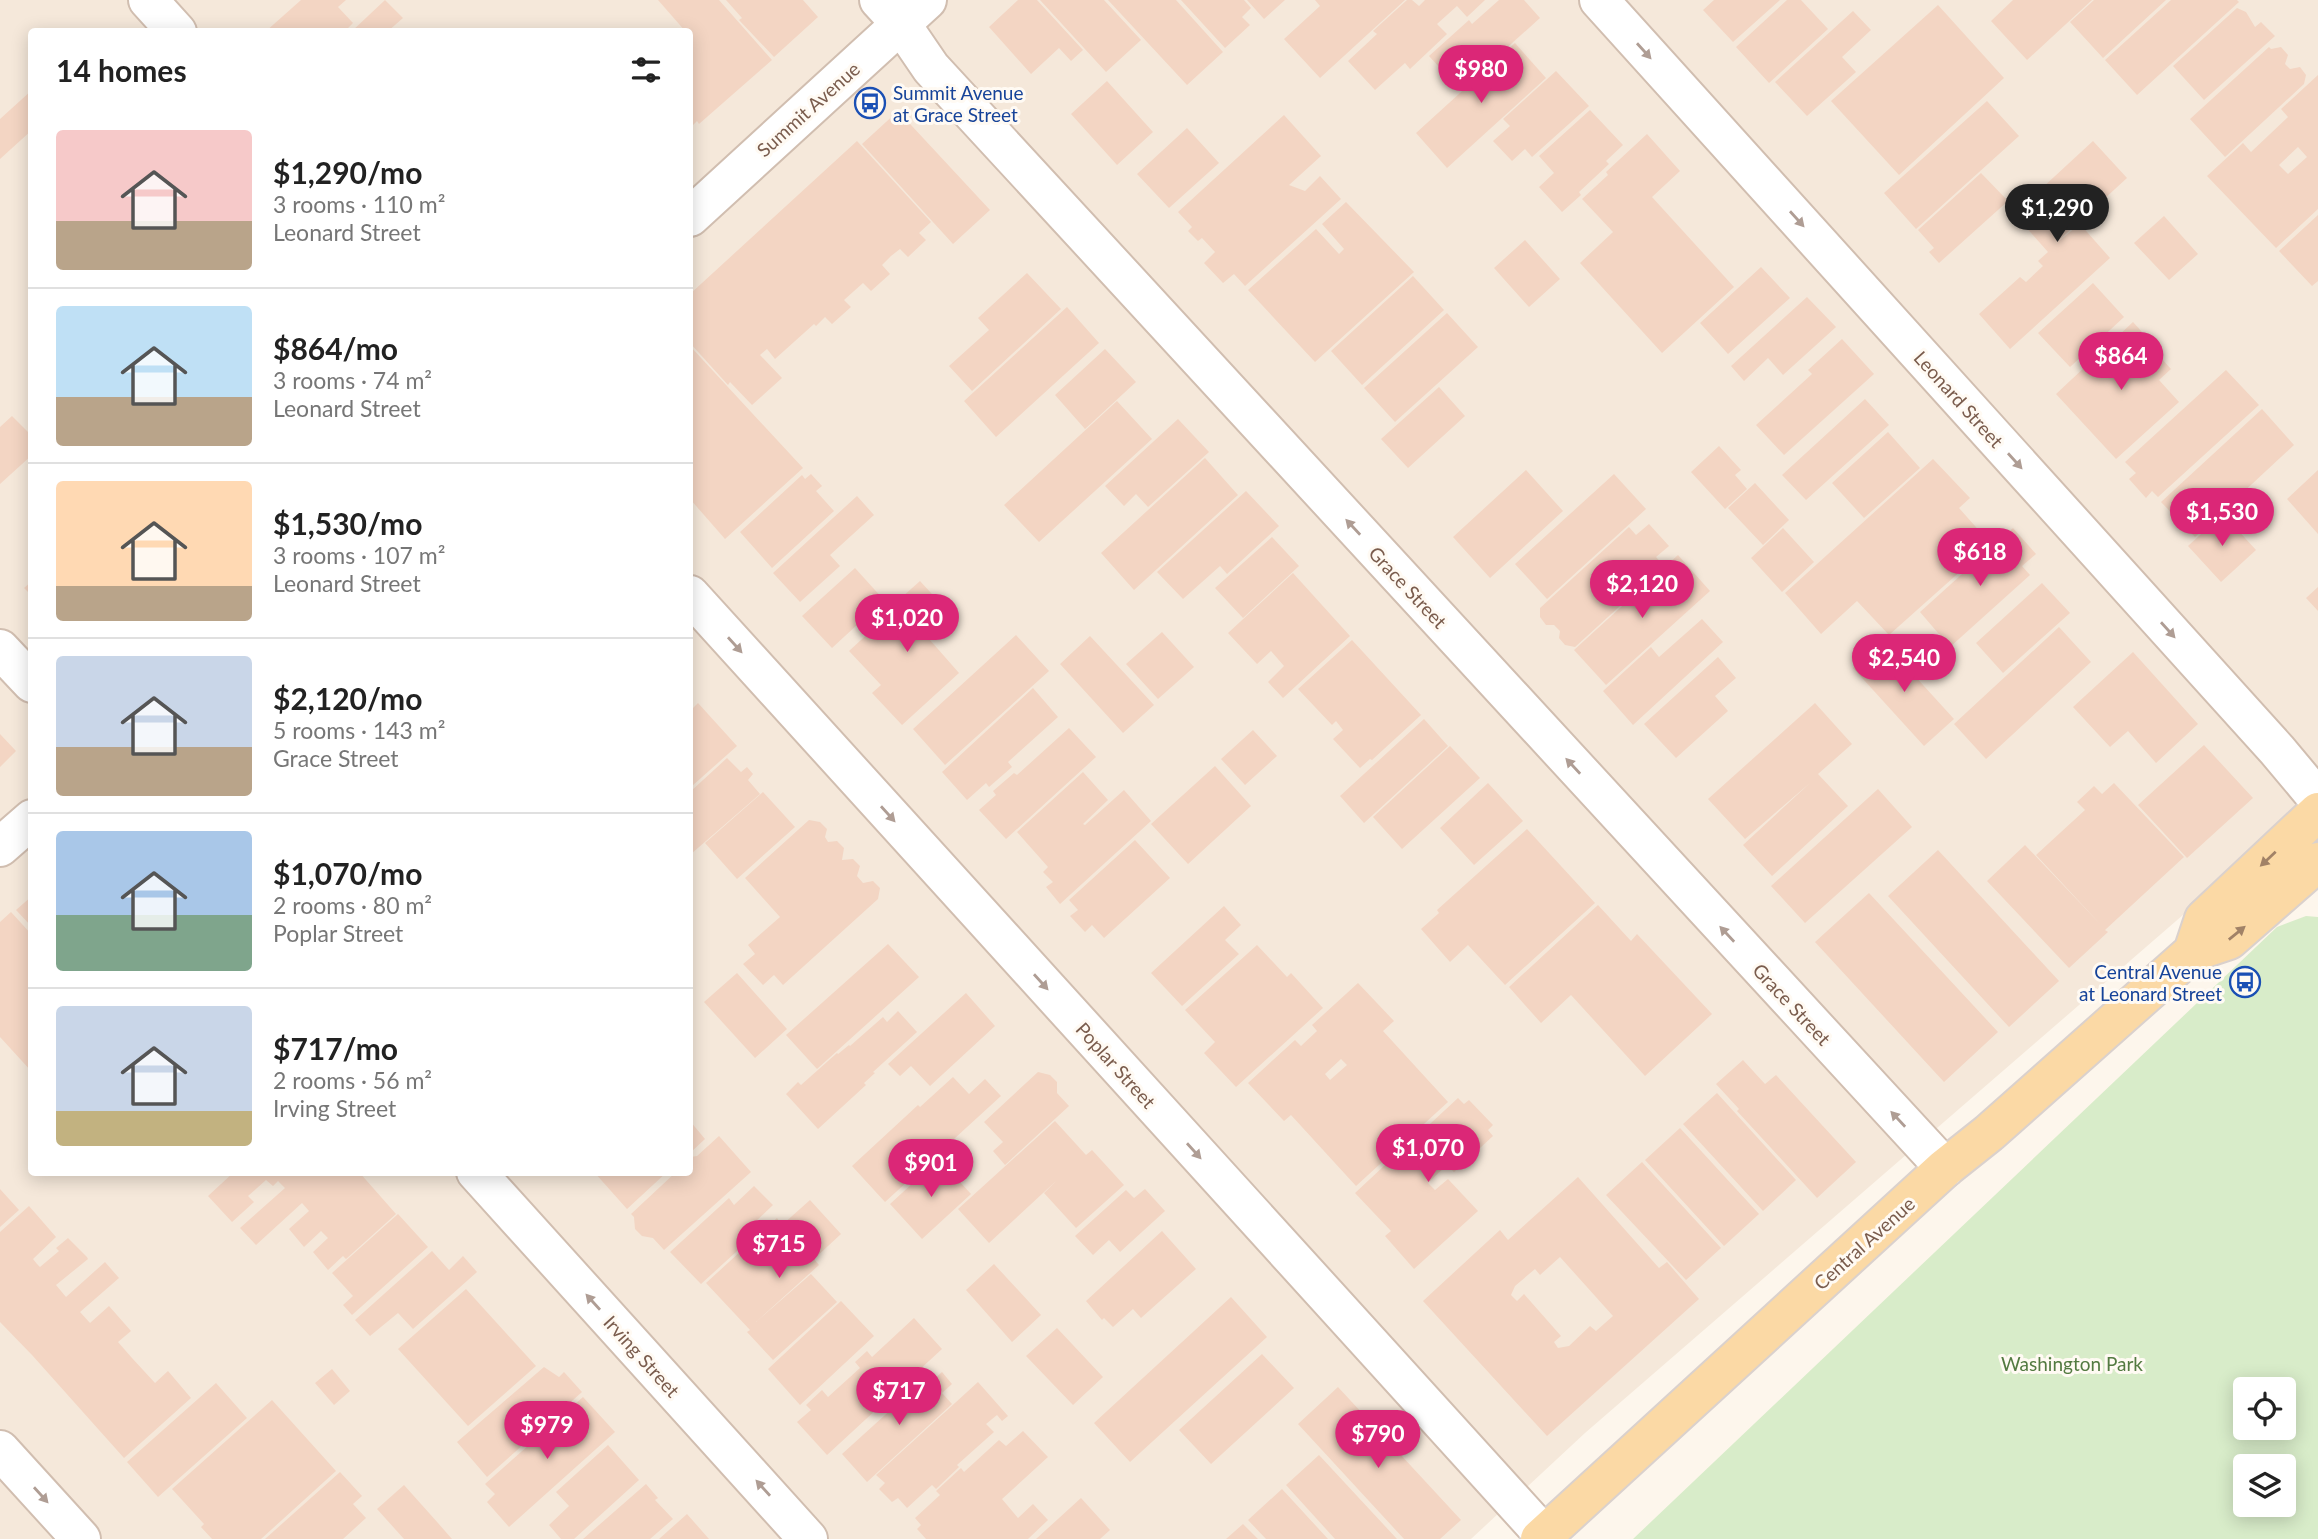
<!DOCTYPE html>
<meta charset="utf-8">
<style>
body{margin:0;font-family:Lato,sans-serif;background:#f2f2f2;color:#222;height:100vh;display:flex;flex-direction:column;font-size:26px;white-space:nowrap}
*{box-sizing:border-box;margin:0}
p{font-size:23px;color:#767676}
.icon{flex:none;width:38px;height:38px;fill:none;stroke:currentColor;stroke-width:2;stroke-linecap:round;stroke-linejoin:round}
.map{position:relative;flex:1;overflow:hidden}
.drawer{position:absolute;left:28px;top:28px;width:665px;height:1148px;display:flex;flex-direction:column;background:#fff;border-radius:7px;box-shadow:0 4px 18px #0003}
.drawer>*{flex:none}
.tools{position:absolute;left:2233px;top:1377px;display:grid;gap:14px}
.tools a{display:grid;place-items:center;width:63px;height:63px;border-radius:7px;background:#fff;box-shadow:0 4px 18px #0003;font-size:35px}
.price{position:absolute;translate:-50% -60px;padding:0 16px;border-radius:24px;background:#db2777;color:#fff;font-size:23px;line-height:46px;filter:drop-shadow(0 2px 4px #0008)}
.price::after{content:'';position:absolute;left:50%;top:42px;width:21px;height:16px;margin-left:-10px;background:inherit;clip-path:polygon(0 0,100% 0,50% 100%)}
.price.active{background:#222;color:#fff}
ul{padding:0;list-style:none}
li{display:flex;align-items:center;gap:21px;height:175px;padding:0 28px}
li+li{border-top:2px solid #e0e0e0}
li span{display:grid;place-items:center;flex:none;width:196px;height:140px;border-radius:7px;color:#555}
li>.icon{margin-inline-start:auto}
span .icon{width:84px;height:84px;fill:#fffc;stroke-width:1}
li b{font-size:30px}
h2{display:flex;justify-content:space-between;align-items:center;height:84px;padding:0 28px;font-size:30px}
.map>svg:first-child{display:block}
.residential{fill:#f5e8da;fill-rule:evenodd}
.green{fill:#d8ecc9;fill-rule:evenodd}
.building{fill:#f3d5c3;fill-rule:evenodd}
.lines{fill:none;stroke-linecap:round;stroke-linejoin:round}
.minor-casing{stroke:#d1beb0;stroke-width:42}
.major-casing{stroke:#dad1cd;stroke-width:42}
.minor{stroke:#fff;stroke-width:38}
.major{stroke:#fbd9a5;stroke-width:38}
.oneway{fill:#af9d94}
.oneway2{fill:#a18267}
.labels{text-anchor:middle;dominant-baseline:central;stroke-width:6;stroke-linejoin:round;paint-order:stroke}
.transit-label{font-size:19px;fill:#164399;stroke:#fffaf3;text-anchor:start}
.street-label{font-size:19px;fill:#7a5c4d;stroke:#fffaf3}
.park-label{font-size:19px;fill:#537a41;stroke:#fffaf3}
</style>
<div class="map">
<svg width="2318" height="1539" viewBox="0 0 2318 1539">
<rect width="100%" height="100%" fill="#fdf6ec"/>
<path class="residential" d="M0 0H2318V798L1585 1433 1471 1539H0ZM32 32H690V1172H32Z"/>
<path class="green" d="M2306 916 2318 917V1539H1633L2277 927ZM2245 1390H2284V1428H2245ZM2245 1466H2284V1505H2245Z"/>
<path class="building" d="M301 0H346L338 7 353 23 344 32H265Z
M385 0 403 18 387 32H351Z
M658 0H719L772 60 699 124 697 121 690 128V32H686Z
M726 0H803L818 17 774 57 739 20 742 18Z
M1018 0H1037L1083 50 1071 61 1059 48 1031 74 989 27Z
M1040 0H1104L1141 40 1106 72Z
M1108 0H1176L1223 52 1187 85Z
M1181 0H1244L1251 8 1242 17 1250 25 1225 48Z
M1247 0H1285L1264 19Z
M1315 0H1405L1320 78 1284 39 1320 6Z
M1407 0H1412L1419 6 1425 0H1485L1467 17 1457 6 1437 24 1447 34 1410 69 1405 63 1375 90 1348 61 1377 34 1373 31Z
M1499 0H1524L1540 18 1460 90 1429 56 1469 20 1472 24Z
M1714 0H1780L1733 42 1703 10Z
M1787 0H1801L1828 29 1769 83 1736 47Z
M2013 0H2092L2027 60 1991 21Z
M2094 0H2166L2103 58 2070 22Z
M2171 0H2237L2239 2 2137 95 2105 60Z
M1938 5 2004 78 1899 175 1831 101Z
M2237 8 2246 12 2255 27 2261 22 2275 36 2204 100 2173 66Z
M1853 11 1871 30 1842 57 1856 72 1807 116 1775 82Z
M1515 43 1546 78 1447 168 1416 133Z
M2269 47 2271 49 2281 47 2288 55 2285 64 2290 69 2300 67 2306 75 2304 84 2225 157 2190 119Z
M1556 71 1589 106 1532 157 1525 149 1512 161 1493 141 1510 126 1503 119Z
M2318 75V209L2276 248 2207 176 2243 143 2251 152 2288 117 2281 109ZM2298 147 2307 157 2288 174 2279 165Z
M1107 81 1153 132 1117 165 1071 114Z
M32 90V130L0 159V119Z
M1987 101 2019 136 1916 229 1884 193Z
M1590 110 1623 145 1606 161 1609 164 1579 192 1581 195 1562 212 1539 187 1554 173 1539 156Z
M898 111 990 210 953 244 862 144Z
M1284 115 1321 156 1289 185 1305 191 1320 176 1341 199 1245 286 1234 274 1223 283 1204 263 1215 252 1202 238 1198 241 1188 231 1192 227 1178 212Z
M1187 128 1219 163 1169 208 1137 174Z
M1647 134 1680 171 1652 197 1734 287 1662 353 1580 263 1613 232 1582 199 1608 175 1606 172Z
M857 141 931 222 919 233 926 240 908 257 900 249 891 256 882 265 890 274 871 291 863 283 844 300 851 307 832 324 825 317 816 326 814 324 775 359 767 349 760 355 782 378 752 405 730 382 728 385 690 343V294Z
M2093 141 2127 178 2055 244 2080 224 2110 258 2010 349 1979 314 2020 277 2026 282 2043 266 2038 261 2048 252 2014 214Z
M1981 173 2008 201 1939 263 1929 252 1934 248 1918 230Z
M1346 202 1414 272 1315 362 1248 290 1316 229 1339 254 1344 249 1322 224Z
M2318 215V281L2312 286 2279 251Z
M2164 216 2198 254 2169 280 2134 243Z
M1525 240 1560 279 1529 307 1494 268Z
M1761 267 1790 298 1728 354 1700 323Z
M1027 273 1061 309 972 391 949 366 989 330 978 318Z
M1413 276 1444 310 1362 385 1331 351Z
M2093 283 2124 317 2070 367 2038 333Z
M1807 297 1836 327 1783 375 1768 358 1744 381 1731 366Z
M1067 307 1099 343 996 437 964 401Z
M1447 313 1478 347 1395 422 1364 388Z
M2133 322 2159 351 2145 364 2149 369 2161 358 2171 369 2159 380 2179 402 2116 459 2056 394Z
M1842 339 1874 374 1784 455 1756 425 1812 374 1808 370Z
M690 346 803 468 725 539 690 499Z
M1105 349 1136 382 1085 429 1055 395Z
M2226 370 2259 405 2158 497 2152 491 2146 498 2129 479 2136 473 2125 462Z
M1439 387 1465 416 1408 468 1381 439Z
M1865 399 1889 425 1806 500 1782 475Z
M1117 401 1152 439 1039 542 1004 505Z
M2262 409 2294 445 2195 537 2161 502Z
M12 416 32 436V455L0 484V427Z
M1178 419 1209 452 1148 507 1136 494 1124 506 1105 486Z
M1888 432 1920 468 1864 518 1832 483Z
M1719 446 1741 470 1735 475 1747 489 1725 509 1691 472Z
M1205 458 1238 495 1134 590 1101 553Z
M1933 459 1970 498 1959 508 1991 544 1889 635 1857 601 1821 634 1785 593Z
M1526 470 1563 511 1490 578 1453 537Z
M2318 470V534L2287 499Z
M811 474 822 486 816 491 834 511 772 568 740 532 802 475 805 479Z
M1614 474 1646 509 1547 599 1515 564Z
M1755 483 1789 520 1763 545 1728 508Z
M1246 491 1279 526 1227 574 1220 566 1183 599 1157 572Z
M857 496 874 515 830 555 840 566 800 602 773 573Z
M2223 514 2256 550 2221 582 2188 546Z
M1649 524 1669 546 1656 557 1664 566 1575 647 1565 645 1559 638 1560 631 1554 625H1546L1540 617V608L1629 527 1636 535Z
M1783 528 1814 562 1782 592 1751 558Z
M2013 528 2036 554 2022 566 2030 575 1950 647 1920 612Z
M1272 537 1299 566 1243 618 1215 588Z
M1678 555 1710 591 1606 685 1574 650Z
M855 568 884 600 832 648 802 616Z
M1293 573 1350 636 1283 698 1268 682 1284 666 1271 651 1257 664 1228 633Z
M32 581V596L24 588Z
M920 581 954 618 930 640 959 673 902 725 872 693 881 685 849 651 886 617 883 614Z
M2042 583 2070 613 2003 673 1976 643Z
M2318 587V611L2306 598Z
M1702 619 1723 642 1633 725 1603 691 1651 647 1659 657Z
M2059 627 2091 662 1986 759 1954 724Z
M1162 632 1194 667 1158 699 1126 664Z
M1016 635 1049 671 945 765 913 729Z
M1090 636 1154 705 1123 733 1060 664Z
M1352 640 1421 715 1372 760 1370 759 1360 768 1333 739 1343 730 1336 721 1332 725 1298 689Z
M1883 641 1954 719 1924 746 1853 668Z
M2133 652 2198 724 2156 763 2128 731 2110 747 2073 707Z
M1718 657 1736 678 1715 696 1728 711 1676 758 1644 724Z
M1033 688 1058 717 1008 762 1012 767 989 787 986 783 967 800 942 772Z
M698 703 737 746 692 786 690 783V711Z
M1815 703 1852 744 1818 774 1848 806 1772 876 1743 845 1810 783 1745 839 1708 799Z
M1424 719 1448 746 1364 823 1340 796Z
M1069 728 1096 757 1006 839 979 810 996 795 993 791 1014 773 1017 775Z
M1253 730 1277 756 1245 785 1221 759Z
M0 734 16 751 0 767Z
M2204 745 2253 798 2187 858 2138 805Z
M1450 746 1480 778 1402 849 1373 817Z
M727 758 741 772 747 767 753 774 748 780 760 794 691 854 690 852V792Z
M1215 766 1251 806 1188 864 1151 824Z
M1083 772 1108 800 1083 824 1085 825 1124 790 1151 821 1060 904 1046 887 1053 882 1043 872 1048 867 1017 832Z
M1488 783 1523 821 1474 865 1440 828Z
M2114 783 2184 857 2105 930 2108 932 2069 968 1987 881 2025 845 2102 926 2036 855 2085 810 2077 802 2094 786 2102 794Z
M1878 789 1912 827 1805 923 1771 886Z
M763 792 795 827 737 879 705 843Z
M809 820 820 822 827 829 825 837 828 842 837 841 844 848 842 860 853 859 860 866 857 876 863 883 873 881 880 888 878 899 783 985 774 975 763 985 743 964 755 954 748 945 780 917 745 878Z
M1527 829 1595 903 1505 985 1468 945 1450 962 1421 929 1439 913 1437 910Z
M1135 840 1170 878 1104 938 1092 925 1085 932 1070 916 1078 910 1069 900Z
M1938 850 2059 981 2009 1027 1888 896Z
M1869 893 1998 1032 1944 1082 1815 942Z
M32 896V927L16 910Z
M1598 905 1631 941 1637 934 1712 1014 1645 1076 1571 995 1541 1023 1509 987Z
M1224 906 1241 925 1225 940 1239 954 1182 1006 1151 973Z
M11 912 32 935V1072L0 1037V922Z
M888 944 919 977 817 1069 786 1035Z
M1257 945 1287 977 1291 973 1323 1008 1236 1087 1204 1053 1215 1042 1185 1010Z
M737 973 787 1029 755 1058 704 1002Z
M1358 983 1394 1021 1383 1031 1448 1102 1356 1186 1291 1115 1284 1121 1248 1083 1295 1040 1301 1046 1317 1031 1312 1025ZM1341 1059 1347 1065 1330 1080 1325 1074Z
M966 993 995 1026 930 1086 911 1066 900 1076 888 1064Z
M898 1011 917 1032 873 1072 875 1073 864 1083 866 1085 818 1129 786 1094 798 1082 801 1085 837 1053 838 1054 849 1045 850 1046 883 1017 887 1022Z
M1743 1060 1765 1084 1776 1075 1856 1162 1817 1198 1737 1111 1739 1109 1716 1084Z
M1038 1072 1050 1075 1057 1082V1093L1069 1106 1005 1165 993 1151 1003 1142 984 1122Z
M953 1077 969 1094 985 1079 1001 1096 885 1202 852 1166 918 1105 920 1107Z
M1717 1093 1796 1180 1763 1211 1683 1124Z
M1458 1098 1464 1104 1469 1100 1493 1125 1488 1130 1493 1136 1454 1172 1447 1165 1428 1183 1435 1190 1415 1207 1448 1179 1478 1211 1414 1269 1385 1236 1391 1231 1355 1193 1399 1152 1404 1158 1423 1141 1418 1135Z
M690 1121 705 1139 690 1153Z
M1055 1121 1086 1155 1092 1150 1124 1185 1076 1228 1044 1193 1056 1181 989 1243 958 1209Z
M1680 1128 1759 1214 1724 1246 1645 1160Z
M719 1136 751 1172 664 1250 653 1238 642 1236 635 1229 634 1217 631 1214 676 1172H690V1157L697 1156Z
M939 1159 971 1194 922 1239 890 1204Z
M1642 1162 1721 1248 1686 1280 1606 1195Z
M234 1172H359L396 1214 346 1259 343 1256 328 1270 313 1252 328 1238 321 1231 304 1247 289 1229 309 1211 302 1203 256 1245 240 1228 285 1188 278 1181 273 1186 266 1180 248 1196 254 1202 232 1222 208 1196Z
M594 1172H667L627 1209Z
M1578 1177 1659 1268 1667 1262 1699 1299 1547 1436 1423 1301 1500 1230 1508 1240ZM1560 1257 1613 1316 1596 1331 1590 1326 1569 1346 1558 1348 1554 1342 1561 1336 1524 1294 1517 1301 1511 1295 1515 1286 1535 1269 1540 1275Z
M754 1186 773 1205 753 1224 759 1231 701 1284 670 1252 729 1198 734 1205Z
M0 1189 19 1210 0 1227Z
M1145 1189 1165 1211 1120 1252 1109 1240 1093 1255 1075 1236 1126 1190 1134 1198Z
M810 1200 841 1234 814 1259 819 1265 756 1322 811 1274 837 1302 773 1360 747 1332 750 1330 706 1283 777 1218 782 1225Z
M29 1206 56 1237 33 1259 37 1264 40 1267 59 1251 56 1248 68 1238 87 1257 88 1259 56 1285 66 1297 105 1262 119 1278 80 1312 90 1323 109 1306 131 1331 118 1342 132 1358 155 1383 168 1371 191 1398 124 1458 32 1355 0 1322V1232Z
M398 1214 428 1247 352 1315 343 1305 353 1296 332 1273Z
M1162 1231 1196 1269 1141 1318 1133 1309 1113 1327 1104 1318 1102 1320 1086 1301Z
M432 1251 449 1270 463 1256 477 1272 413 1329 398 1313 370 1336 355 1320Z
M994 1264 1041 1315 1012 1342 966 1290Z
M466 1289 536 1366 468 1426 398 1349Z
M1231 1297 1267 1337 1130 1462 1094 1423Z
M841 1301 874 1336 800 1405 768 1369Z
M914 1318 942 1349 827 1455 797 1422 811 1410 806 1405 822 1390 828 1397 860 1368 855 1362 867 1351 872 1357Z
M1057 1328 1103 1377 1073 1405 1026 1356Z
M1262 1354 1294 1388 1211 1464 1179 1430Z
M544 1367 559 1377 564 1372 582 1392 487 1477 457 1442Z
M332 1369 350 1391 334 1405 315 1383Z
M942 1372 952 1384 942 1393 952 1404 867 1482 842 1454 927 1377 932 1381Z
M978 1382 1008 1416 1002 1421 997 1415 986 1424 994 1432 957 1465 959 1467 936 1489 932 1485 907 1508 898 1498 892 1502 879 1489 885 1483 876 1475Z
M216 1383 247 1418 158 1497 127 1462Z
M1338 1387 1461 1520 1440 1539H1404L1298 1424Z
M583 1397 615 1432 509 1527 487 1502 495 1494 485 1484Z
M272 1400 336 1471 261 1539H212L201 1527 204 1524 172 1489Z
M1023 1431 1048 1457 1002 1499 1018 1518 1033 1504 1048 1520 1028 1539H926L917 1529 921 1525 915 1518 940 1495 936 1491 961 1468 964 1472 999 1440 1006 1446Z
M608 1445 639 1480 574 1539H561L549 1525 569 1506 556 1492Z
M1319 1455 1397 1539H1335L1286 1485Z
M340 1472 362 1496 353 1504 366 1518 343 1539H265Z
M646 1484 658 1498 655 1500 673 1519 650 1539H583Z
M404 1485 438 1523 452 1539H404L377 1509Z
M1282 1489 1328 1539H1266L1248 1520Z
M1081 1498 1110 1530 1100 1539H1036Z
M687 1514 709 1539H659Z
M1243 1524 1258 1539H1226Z"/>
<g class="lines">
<g class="minor-casing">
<path id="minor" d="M148 0 177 32
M879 0 901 24 931 68 1945 1168
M1599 0 2277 750 2318 799
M690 217 927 0
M690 595 1544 1535
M0 649 32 683
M0 847 32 819
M476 1172 808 1539
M0 1450 81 1539"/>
</g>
<g class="major-casing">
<path id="major" d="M2193 952 2204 919 2318 812
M1540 1539 1945 1168 1989 1133 2193 952 2229 940 2318 862"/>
</g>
<use href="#minor" class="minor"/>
<use href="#major" class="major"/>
</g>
<defs><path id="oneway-solid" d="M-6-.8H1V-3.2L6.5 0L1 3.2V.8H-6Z" transform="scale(1.75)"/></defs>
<g class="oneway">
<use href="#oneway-solid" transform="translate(1644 51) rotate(48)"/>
<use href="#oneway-solid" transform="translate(1797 219) rotate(48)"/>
<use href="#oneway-solid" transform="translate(2015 461) rotate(48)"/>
<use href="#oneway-solid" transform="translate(1353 527) rotate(-133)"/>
<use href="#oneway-solid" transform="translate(2168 630) rotate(48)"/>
<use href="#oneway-solid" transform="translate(735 645) rotate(48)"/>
<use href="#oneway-solid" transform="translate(1573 766) rotate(-133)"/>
<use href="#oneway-solid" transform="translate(888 814) rotate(48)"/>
<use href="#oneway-solid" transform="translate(1727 934) rotate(-133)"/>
<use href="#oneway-solid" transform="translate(1041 982) rotate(48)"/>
<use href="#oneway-solid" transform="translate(1898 1119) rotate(-133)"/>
<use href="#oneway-solid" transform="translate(1194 1151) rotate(48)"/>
<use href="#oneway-solid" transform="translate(593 1302) rotate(-132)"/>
<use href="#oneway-solid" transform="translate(763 1488) rotate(-132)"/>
<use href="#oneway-solid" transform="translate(41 1495) rotate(48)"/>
</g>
<g class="oneway2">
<use href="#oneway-solid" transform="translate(2268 859) rotate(137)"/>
<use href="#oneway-solid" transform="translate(2237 933) rotate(-39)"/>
</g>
<defs>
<g id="bus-ring" transform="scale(1.575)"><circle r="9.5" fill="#fffaf3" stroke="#1a4fb4" stroke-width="1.5"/><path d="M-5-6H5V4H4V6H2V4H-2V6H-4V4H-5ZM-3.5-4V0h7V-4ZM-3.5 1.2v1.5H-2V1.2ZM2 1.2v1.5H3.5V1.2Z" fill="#1a4fb4"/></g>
</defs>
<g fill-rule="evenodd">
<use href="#bus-ring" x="870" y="103"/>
<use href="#bus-ring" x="2245" y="982"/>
</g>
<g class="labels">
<g class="transit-label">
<text x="893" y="92">Summit Avenue<tspan x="893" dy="22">at Grace Street</tspan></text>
<text x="2222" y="971" text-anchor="end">Central Avenue<tspan x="2222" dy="22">at Leonard Street</tspan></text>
</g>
<g class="street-label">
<text transform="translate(808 109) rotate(-42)">Summit Avenue</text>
<text transform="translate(1959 399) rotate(48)">Leonard Street</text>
<text transform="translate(1408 587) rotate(47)">Grace Street</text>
<text transform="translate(1792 1004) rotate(47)">Grace Street</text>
<text transform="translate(1116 1065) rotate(48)">Poplar Street</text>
<text transform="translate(1864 1243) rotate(-42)">Central Avenue</text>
<text transform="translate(642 1356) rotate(48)">Irving Street</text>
</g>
<g class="park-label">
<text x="2072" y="1363">Washington Park</text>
</g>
</g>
</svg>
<div class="tools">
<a><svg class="icon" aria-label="locate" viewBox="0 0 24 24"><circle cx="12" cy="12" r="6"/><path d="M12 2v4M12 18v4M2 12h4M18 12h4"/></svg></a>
<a><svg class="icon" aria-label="layers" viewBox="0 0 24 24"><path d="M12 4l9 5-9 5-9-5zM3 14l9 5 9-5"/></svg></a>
</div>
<b class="price" style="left:1481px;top:105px">$980</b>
<b class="price active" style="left:2057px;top:244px">$1,290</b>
<b class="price" style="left:2121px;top:392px">$864</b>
<b class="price" style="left:2222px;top:548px">$1,530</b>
<b class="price" style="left:1980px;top:588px">$618</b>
<b class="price" style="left:1642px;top:620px">$2,120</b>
<b class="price" style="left:907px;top:654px">$1,020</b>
<b class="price" style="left:1904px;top:694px">$2,540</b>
<b class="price" style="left:1428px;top:1184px">$1,070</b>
<b class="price" style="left:931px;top:1199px">$901</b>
<b class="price" style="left:779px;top:1280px">$715</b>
<b class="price" style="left:899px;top:1427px">$717</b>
<b class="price" style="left:547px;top:1461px">$979</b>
<b class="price" style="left:1378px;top:1470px">$790</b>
<section class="drawer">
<h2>14 homes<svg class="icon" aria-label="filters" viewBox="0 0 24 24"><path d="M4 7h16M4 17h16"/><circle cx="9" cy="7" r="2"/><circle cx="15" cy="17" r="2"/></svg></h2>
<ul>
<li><span style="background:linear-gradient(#f6c9c9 65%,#b9a48a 0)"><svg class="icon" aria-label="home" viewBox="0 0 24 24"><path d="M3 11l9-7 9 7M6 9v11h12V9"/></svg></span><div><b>$1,290/mo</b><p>3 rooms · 110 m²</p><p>Leonard Street</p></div></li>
<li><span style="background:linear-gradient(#bfe0f5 65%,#b9a48a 0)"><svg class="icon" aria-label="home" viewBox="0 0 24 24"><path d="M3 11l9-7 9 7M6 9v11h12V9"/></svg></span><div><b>$864/mo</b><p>3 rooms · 74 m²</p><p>Leonard Street</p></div></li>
<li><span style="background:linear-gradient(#ffd9b3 75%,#b9a48a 0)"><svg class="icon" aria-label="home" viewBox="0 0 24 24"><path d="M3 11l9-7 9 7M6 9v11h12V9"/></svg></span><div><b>$1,530/mo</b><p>3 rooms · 107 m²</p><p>Leonard Street</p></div></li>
<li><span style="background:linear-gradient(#c9d6e8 65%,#b9a48a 0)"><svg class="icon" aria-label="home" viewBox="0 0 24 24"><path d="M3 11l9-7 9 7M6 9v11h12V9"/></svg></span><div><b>$2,120/mo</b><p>5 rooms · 143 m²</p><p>Grace Street</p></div></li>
<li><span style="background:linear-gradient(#a9c7e8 60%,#7fa58c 0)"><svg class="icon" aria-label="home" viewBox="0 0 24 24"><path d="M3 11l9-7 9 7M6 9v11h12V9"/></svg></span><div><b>$1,070/mo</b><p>2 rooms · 80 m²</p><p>Poplar Street</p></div></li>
<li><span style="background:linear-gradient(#c9d6e8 75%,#c2b280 0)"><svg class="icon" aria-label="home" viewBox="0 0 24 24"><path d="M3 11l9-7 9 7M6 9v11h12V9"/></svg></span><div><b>$717/mo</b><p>2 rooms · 56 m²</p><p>Irving Street</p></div></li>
</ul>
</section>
</div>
